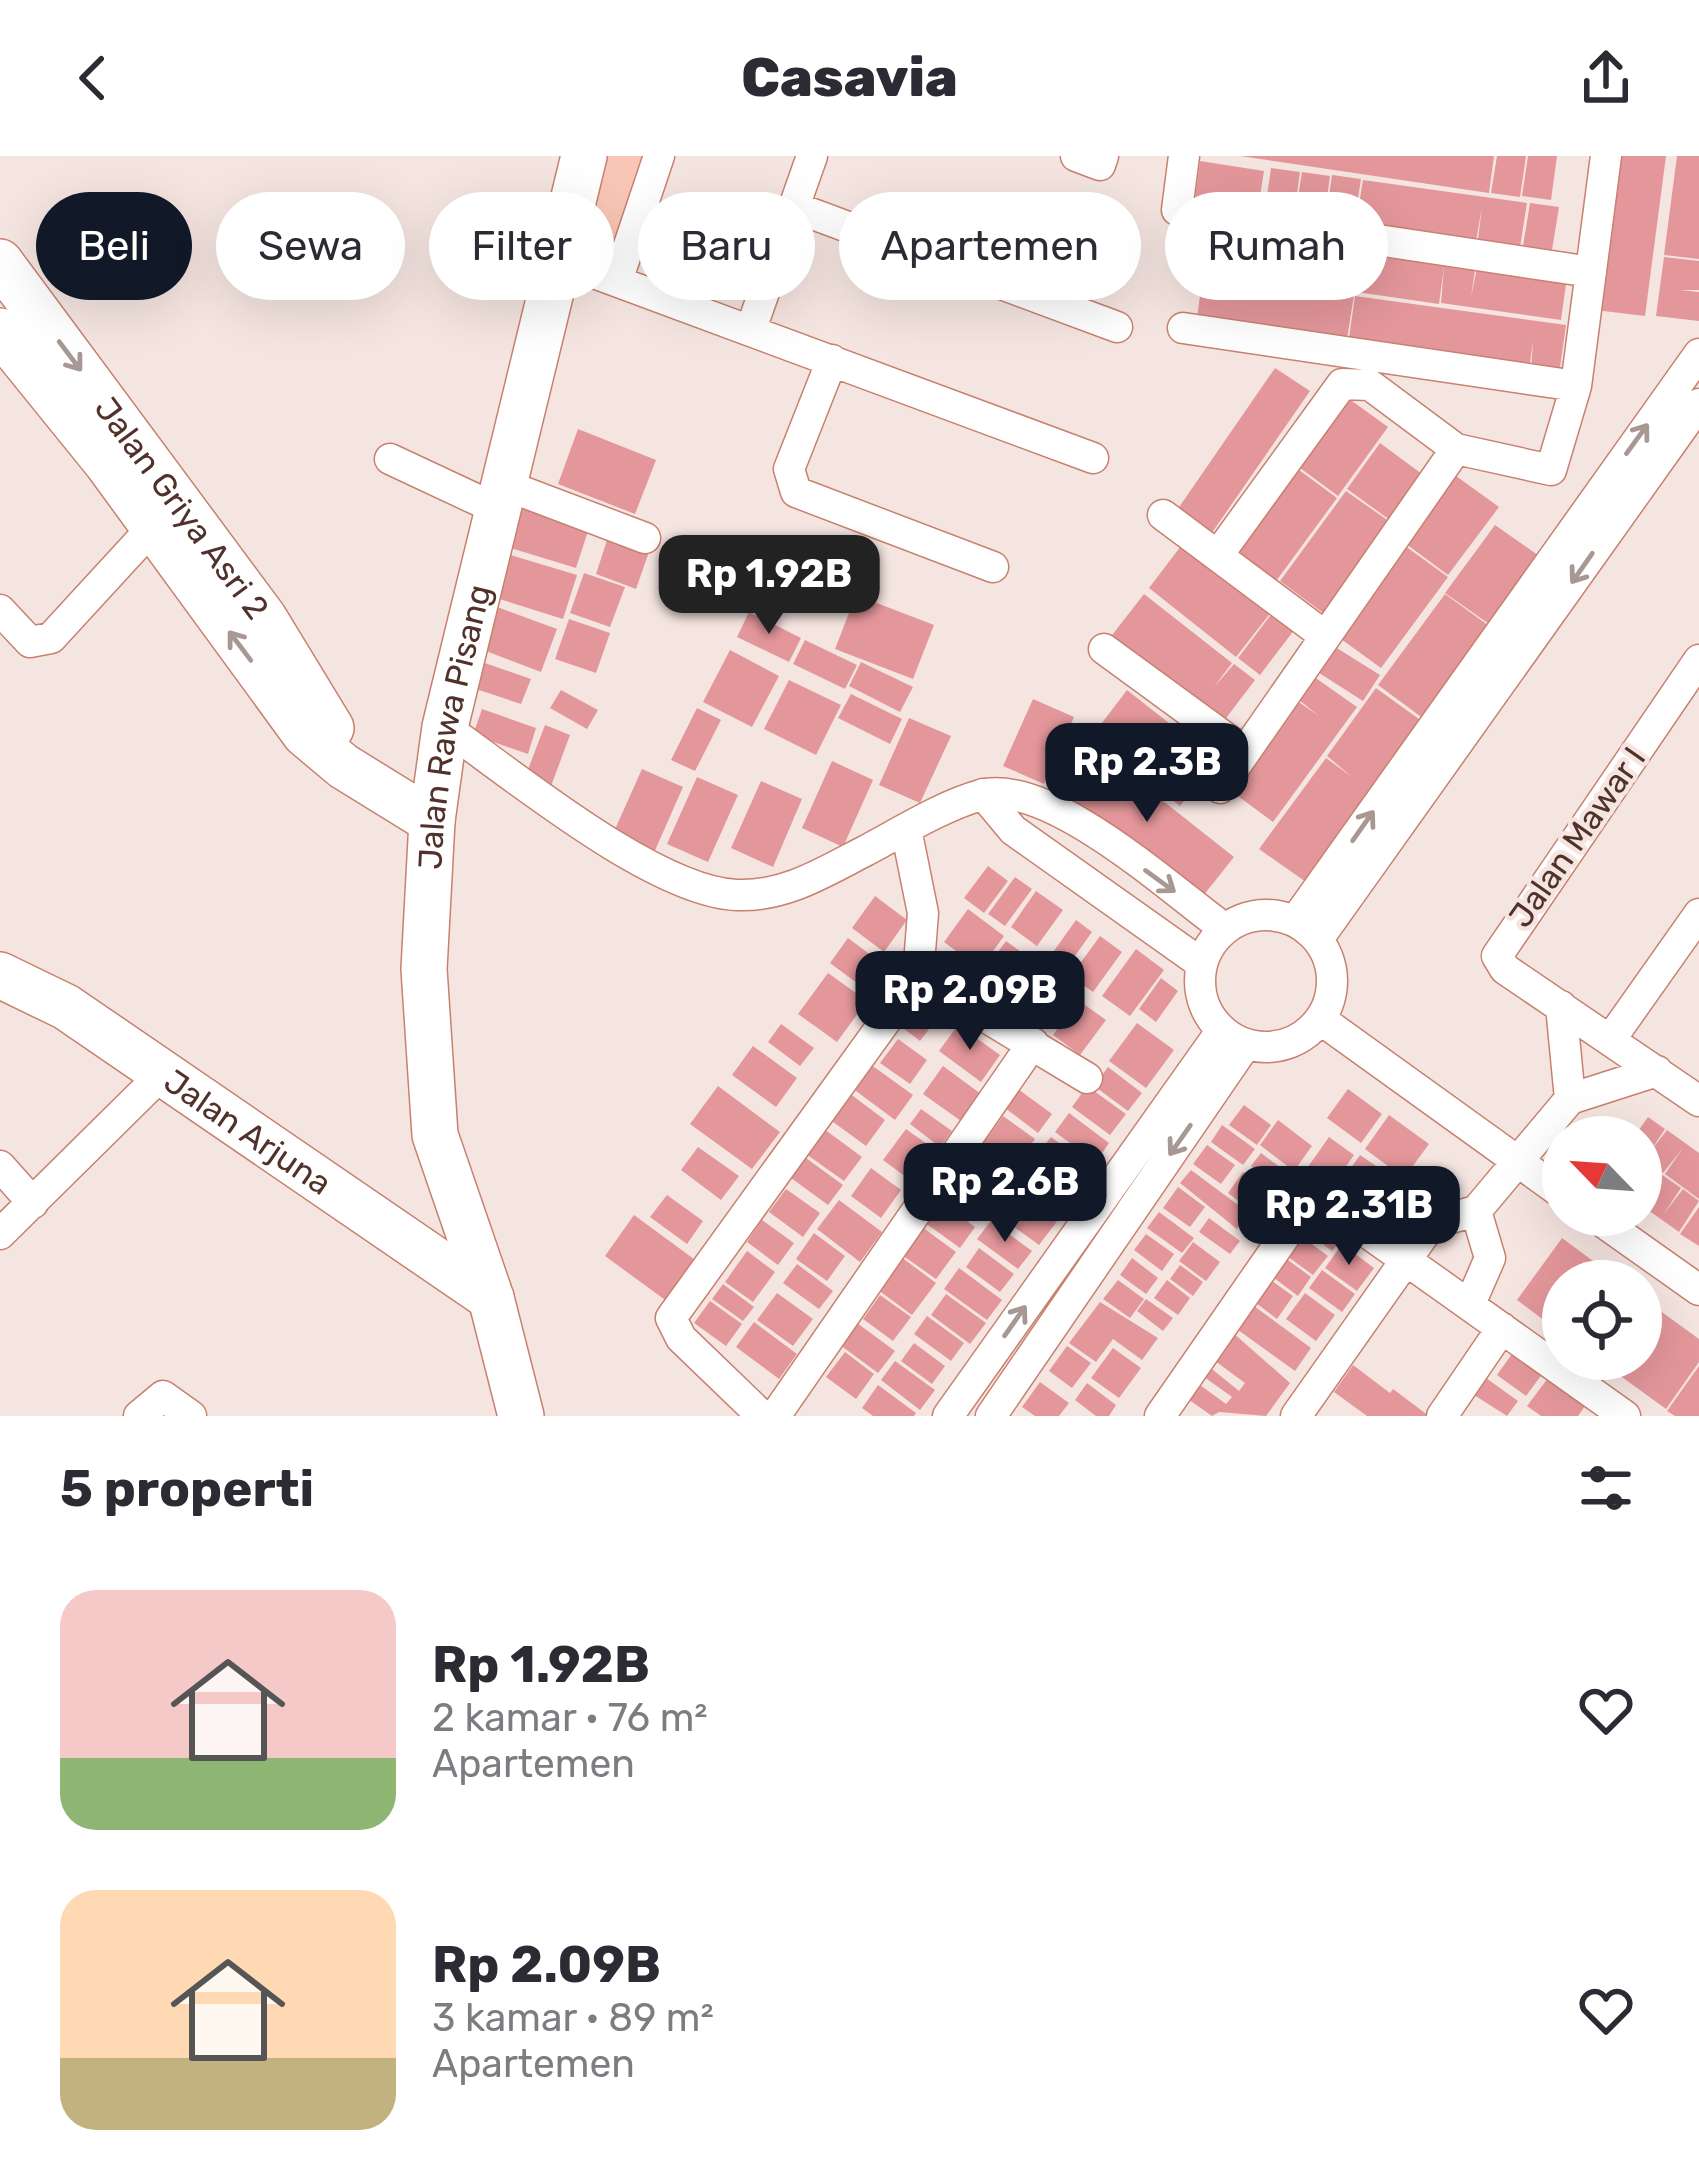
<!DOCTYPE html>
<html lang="id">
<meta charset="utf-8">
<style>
body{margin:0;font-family:Rubik,sans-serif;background:#f7f7f7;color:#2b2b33;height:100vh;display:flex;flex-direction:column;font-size:45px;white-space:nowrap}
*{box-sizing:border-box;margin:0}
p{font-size:39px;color:#7c7c81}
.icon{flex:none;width:66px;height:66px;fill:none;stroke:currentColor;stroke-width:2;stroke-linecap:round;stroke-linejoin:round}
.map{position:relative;height:1260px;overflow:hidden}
.details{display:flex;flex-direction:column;background:#fff;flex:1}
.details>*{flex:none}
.hud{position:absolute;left:36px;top:36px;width:1629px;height:108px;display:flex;gap:24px}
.needle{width:78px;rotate:295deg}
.tools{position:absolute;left:1542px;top:960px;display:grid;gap:24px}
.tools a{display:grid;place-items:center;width:120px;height:120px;border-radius:50%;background:#fff;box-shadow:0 12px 48px #0002;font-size:60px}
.price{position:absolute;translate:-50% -102px;padding:0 27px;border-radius:24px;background:#111827;color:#fff;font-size:39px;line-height:78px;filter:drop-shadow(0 3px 6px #0008)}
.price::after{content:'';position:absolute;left:50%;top:72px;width:36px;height:27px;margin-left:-18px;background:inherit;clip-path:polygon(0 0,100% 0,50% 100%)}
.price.selected{background:#222;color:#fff}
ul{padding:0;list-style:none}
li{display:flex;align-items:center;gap:36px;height:300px;padding:0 60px}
li span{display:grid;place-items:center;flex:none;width:336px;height:240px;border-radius:36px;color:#555}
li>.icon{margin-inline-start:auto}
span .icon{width:144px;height:144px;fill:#fffc;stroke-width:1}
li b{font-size:51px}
h2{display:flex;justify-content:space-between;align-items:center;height:144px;padding:0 60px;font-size:51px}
.pill{padding:0 42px;border-radius:54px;background:#fff;box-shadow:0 12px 48px #0002;font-size:42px;line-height:108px}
.pill.selected{background:#111827;color:#fff}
header{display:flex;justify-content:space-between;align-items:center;height:156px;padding:0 60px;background:#fff;font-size:54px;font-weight:800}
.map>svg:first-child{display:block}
.green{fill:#f9c5b6}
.building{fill:#e4979b}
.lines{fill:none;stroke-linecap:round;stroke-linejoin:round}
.street-casing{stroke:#c8816e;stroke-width:33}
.secondary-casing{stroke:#c8816e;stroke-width:48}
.street{stroke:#fff;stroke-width:30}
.secondary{stroke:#fff;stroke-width:45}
.oneway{stroke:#a89894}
.labels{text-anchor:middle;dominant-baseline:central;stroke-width:9;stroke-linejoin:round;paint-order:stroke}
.street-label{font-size:33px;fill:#51322a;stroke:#f5e5e1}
</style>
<header><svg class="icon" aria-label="back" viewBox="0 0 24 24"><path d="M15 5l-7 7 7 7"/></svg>Casavia<svg class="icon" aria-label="share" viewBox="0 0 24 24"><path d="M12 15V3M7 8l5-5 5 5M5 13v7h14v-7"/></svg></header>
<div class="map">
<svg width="1699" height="1260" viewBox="0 0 1699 1260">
<rect width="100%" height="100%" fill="#f5e5e1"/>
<path class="green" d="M584 0H659L618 122 559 104Z"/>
<path class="building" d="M1240 0H1494L1489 37Z
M1497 0H1526L1520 41 1491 37Z
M1528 0H1557L1551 44 1522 40Z
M1615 0H1666L1645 160 1595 154Z
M1677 0H1699V103L1664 99Z
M1200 5 1264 15 1258 53 1195 43Z
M1271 12 1300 16 1293 65 1264 61Z
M1302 16 1330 20 1323 70 1294 66Z
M1332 19 1361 23 1353 73 1325 69Z
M1363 24 1527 47 1519 97 1477 91 1482 51 1475 91 1355 74Z
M1530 47 1559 51 1551 100 1522 96Z
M1205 64 1264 73 1257 122 1198 114Z
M1266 72 1294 76 1291 110 1296 76 1477 101 1471 141 1479 102 1568 114 1561 164 1441 147 1444 111 1439 148 1259 122Z
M1664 101 1699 105V134H1680L1699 136V165L1656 160Z
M1203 118 1354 139 1346 189 1196 169Z
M1355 140 1566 169 1559 219 1531 215 1533 185 1529 214 1348 189Z
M1275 212 1310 235 1209 381 1175 357Z
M1341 237 1388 271 1338 340 1292 306Z
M578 273 656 304 635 358 558 328Z
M1380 287 1426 321 1394 367 1347 333Z
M1291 308 1337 342 1271 432 1224 399Z
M1452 317 1499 351 1448 419 1402 385Z
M1346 335 1393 368 1326 459 1280 425Z
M520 347 590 369 576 412 507 391Z
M1495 369 1542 402 1492 470 1445 437Z
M609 378 650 393 636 433 596 418Z
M1184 386 1272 455 1236 501 1149 432Z
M1401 387 1448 421 1381 512 1334 478Z
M507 398 577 419 563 463 493 441Z
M584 417 625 431 610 471 570 457Z
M1144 438 1232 507 1214 531 1234 508 1255 524 1220 570 1109 483Z
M1445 438 1492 472 1424 563 1378 529Z
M856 439 934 469 913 523 835 493Z
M489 448 557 473 541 516 473 490Z
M749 456 801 482 789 506 737 481Z
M1273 456 1295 473 1260 519 1238 502Z
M569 463 610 477 596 517 555 503Z
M805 484 857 509 845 533 793 508Z
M1332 489 1380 519 1363 545 1316 515Z
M730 494 779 520 752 571 703 546Z
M476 504 531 523 521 548 467 530Z
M861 506 913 531 900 556 849 530Z
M1310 518 1357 551 1273 666 1227 632 1293 542 1319 560 1294 540Z
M789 524 841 549 816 599 764 573Z
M1376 532 1423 566 1306 726 1259 693 1326 602 1352 621 1327 600Z
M561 534 598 554 587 573 550 552Z
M1127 534 1216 604 1180 650 1092 580Z
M851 538 902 563 890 588 838 562Z
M1033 543 1074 561 1044 628 1003 610Z
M697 552 721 564 695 615 671 604Z
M482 553 536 572 528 598 473 579Z
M909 562 951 580 920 647 879 629Z
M545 569 570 579 550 633 524 624Z
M1096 592 1234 701 1199 745 1061 638Z
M832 605 873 624 843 691 802 672Z
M642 613 683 631 653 699 612 680Z
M697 621 738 639 708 706 667 688Z
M761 625 802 643 773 711 731 692Z
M988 710 1008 725 984 757 964 742Z
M1015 721 1032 733 1005 770 988 758Z
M1036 735 1063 754 1037 790 1011 771Z
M875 740 907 764 884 796 852 772Z
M968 753 1004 780 980 813 944 786Z
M1076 764 1092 776 1067 811 1051 799Z
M1100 780 1122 796 1093 836 1071 820Z
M848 782 883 808 865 833 830 807Z
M1006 785 1025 799 1002 832 982 818Z
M1136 793 1164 814 1130 860 1102 840Z
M1032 804 1054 820 1029 854 1007 839Z
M828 817 867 845 837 886 798 858Z
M1161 822 1178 835 1156 866 1139 853Z
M1059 825 1077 838 1052 872 1033 859Z
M917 844 939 860 920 885 899 869Z
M1078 844 1106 864 1080 899 1053 879Z
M1137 867 1174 894 1146 932 1109 905Z
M781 868 814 892 800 910 768 886Z
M958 869 1000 899 981 926 939 895Z
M898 883 927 904 910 928 880 907Z
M753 890 797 922 776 951 732 919Z
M870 908 913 939 895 964 852 932Z
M943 910 981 938 961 965 923 938Z
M1108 911 1142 937 1128 955 1094 930Z
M718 930 780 976 752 1013 690 968Z
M1087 930 1126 958 1110 979 1072 951Z
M1018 933 1052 958 1038 977 1005 952Z
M1348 933 1382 958 1361 987 1327 962Z
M849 937 885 964 866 990 829 963Z
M1244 949 1271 969 1257 989 1229 969Z
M921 953 952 975 940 991 910 968Z
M1069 957 1109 987 1096 1006 1055 976Z
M1389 959 1429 988 1404 1022 1365 993Z
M1003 960 1035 983 1014 1011 983 988Z
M1648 961 1665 973 1649 997 1667 974 1699 997V1043L1665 1018 1683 992 1663 1017 1641 1002V981H1634Z
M1278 964 1312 990 1294 1015 1260 989Z
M1222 969 1255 993 1243 1009 1211 986Z
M824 973 862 1001 844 1025 806 998Z
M906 973 941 998 918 1030 883 1004Z
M1051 981 1095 1013 1079 1036 1034 1003Z
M1329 981 1354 999 1330 1033 1305 1015Z
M1207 989 1235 1009 1221 1028 1193 1008Z
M698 991 739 1020 721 1044 681 1014Z
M978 992 1012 1017 998 1036 964 1012Z
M1261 997 1281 1012 1271 1025 1251 1010Z
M1360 999 1379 1012 1352 1049 1334 1036Z
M806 1002 843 1029 828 1049 791 1022Z
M1641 1004 1681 1032 1663 1059 1683 1033 1699 1045 1679 1076 1641 1049Z
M871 1012 901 1034 881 1062 851 1040Z
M1029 1013 1069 1042 1056 1059 1017 1030Z
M1191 1014 1249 1057 1237 1073 1180 1027Z
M1243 1016 1268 1033 1252 1055 1228 1037Z
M960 1018 992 1042 976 1063 944 1040Z
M1373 1024 1409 1050 1387 1079 1352 1054Z
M1178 1031 1205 1051 1190 1071 1163 1052Z
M786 1033 820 1057 803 1081 769 1056Z
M1016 1034 1058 1064 1039 1089 998 1059Z
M667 1039 703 1065 687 1088 650 1061Z
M839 1044 882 1076 860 1106 817 1073Z
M939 1045 975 1071 960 1092 924 1066Z
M1699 1051V1090L1680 1078Z
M1159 1056 1194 1082 1182 1097 1147 1072Z
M1314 1058 1344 1080 1332 1095 1302 1073Z
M634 1059 698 1106 668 1146 605 1100Z
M1209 1062 1240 1085 1230 1098 1199 1076Z
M762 1064 794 1087 778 1109 747 1086Z
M991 1065 1032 1095 1018 1113 977 1083Z
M922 1071 956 1096 936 1123 902 1099Z
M814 1077 845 1100 827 1125 796 1103Z
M1146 1078 1174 1098 1162 1115 1134 1094Z
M1298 1078 1328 1100 1313 1119 1284 1098Z
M1562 1082 1616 1122 1563 1125V1157L1553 1171 1517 1144Z
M1193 1086 1220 1106 1206 1125 1179 1105Z
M1342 1088 1374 1112 1357 1135 1325 1112Z
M979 1092 1014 1118 1000 1136 966 1111Z
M747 1095 775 1116 753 1146 725 1126Z
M897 1098 936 1127 912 1159 874 1131Z
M1284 1101 1311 1121 1298 1140 1270 1119Z
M1132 1102 1158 1122 1146 1138 1120 1119Z
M797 1108 833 1135 819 1153 783 1127Z
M1180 1109 1203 1126 1193 1140 1170 1123Z
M959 1112 1002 1144 987 1164 944 1133Z
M1322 1114 1355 1138 1342 1156 1309 1132Z
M1268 1122 1293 1140 1277 1163 1252 1144Z
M1118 1124 1144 1143 1130 1162 1103 1143Z
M1167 1124 1190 1142 1178 1159 1154 1142Z
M723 1128 754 1151 743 1165 712 1143Z
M777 1137 813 1163 793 1190 757 1164Z
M1305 1137 1335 1159 1316 1185 1286 1163Z
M946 1138 986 1167 970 1188 931 1159Z
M880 1139 911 1161 893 1185 863 1163Z
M1641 1141 1699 1183V1206L1666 1253 1597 1203H1641Z
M1146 1143 1173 1162 1163 1175 1137 1155Z
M710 1145 742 1168 726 1190 694 1167Z
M1100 1146 1158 1182 1142 1204 1113 1183 1096 1206 1069 1187Z
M1250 1147 1311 1192 1295 1215 1234 1171Z
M927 1160 964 1187 951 1205 914 1178Z
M754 1166 797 1198 779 1223 736 1191Z
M857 1167 895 1195 878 1217 840 1189Z
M1231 1175 1290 1227 1266 1260 1219 1256 1212 1260 1185 1241 1196 1226 1226 1248 1232 1241 1200 1218 1207 1209 1239 1235 1245 1227 1211 1202Z
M914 1187 945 1210 932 1228 901 1205Z
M1067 1190 1091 1207 1072 1232 1049 1215Z
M1113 1192 1141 1212 1119 1242 1091 1222Z
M1514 1195 1543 1217 1526 1240 1497 1219Z
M845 1196 874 1218 856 1243 826 1221Z
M895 1205 935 1234 920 1254 881 1224Z
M1353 1209 1390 1237 1393 1233 1429 1260H1367L1334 1236Z
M1699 1210V1260H1675L1667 1255Z
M1486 1222 1518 1245 1507 1260 1474 1239Z
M1548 1222 1585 1250 1578 1260H1541L1527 1250Z
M1040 1226 1069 1247 1059 1260H1035L1022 1251Z
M1087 1227 1116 1249 1109 1260H1096L1075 1244Z
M878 1229 916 1257 914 1260H873L862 1252Z"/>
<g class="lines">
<g class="street-casing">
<path id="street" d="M1076 0 1100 9 1103 0
M1184 0 1177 54 1591 116
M794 51 1117 171
M559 104 1093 302
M618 122 659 0
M1183 172 1576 230
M751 173 812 0
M832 204 789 313 796 336 993 411
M390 303 499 354
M505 329 645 382
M1163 359 1325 480
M1218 399 1342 228 1370 229 1456 293
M0 454 30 486 51 482 153 371
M1104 493 1245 596
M1699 504 1497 800 1505 813 1699 945
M445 571C513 619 655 736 737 739 785 741 824 716 865 695 901 676 942 650 981 639 1050 622 1171 734 1225 773
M1220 632 1456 293 1551 314 1576 230 1606 0
M983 638 1013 674 1202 808
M1200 825a66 66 0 1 1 132 0a66 66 0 1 1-132 0Z
M1295 765 1699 198
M1318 783 1699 248
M918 820 1087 922
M1561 850 1570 943
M1320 863 1563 1038
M1610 884 1699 758
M0 1010 33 1047
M1593 1059 1699 1134
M0 1078 163 917
M1470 1148 1490 1102 1476 1055
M139 1260 163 1240 191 1260
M762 1260 681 1182 671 1162 918 820 923 757 906 673
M775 1260 1033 887
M948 1260 1222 874
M991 1260 1246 888
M1160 1260 1307 1048 1320 1043 1625 1260
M1296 1260 1432 1067 1476 1055 1570 943 1657 915
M1442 1260 1502 1172"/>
</g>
<g class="secondary-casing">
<g id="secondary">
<path id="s1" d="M0 106 264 462 331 572"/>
<path d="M0 175 107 307 305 578 343 610 432 665"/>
<path id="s2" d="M0 819 66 851 491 1142"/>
<path id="s3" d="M521 1260 491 1142 435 979 424 813 432 665 445 571 584 0"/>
</g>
</g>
<use href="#street" class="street"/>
<use href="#secondary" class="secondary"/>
</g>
<defs><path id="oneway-shaft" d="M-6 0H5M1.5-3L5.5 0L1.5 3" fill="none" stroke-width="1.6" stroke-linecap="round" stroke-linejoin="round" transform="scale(3)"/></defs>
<g class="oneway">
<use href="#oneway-shaft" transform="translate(70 200) rotate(53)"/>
<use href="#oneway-shaft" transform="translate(1637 283) rotate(-54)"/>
<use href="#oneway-shaft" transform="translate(1582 412) rotate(125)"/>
<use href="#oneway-shaft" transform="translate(240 490) rotate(-127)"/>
<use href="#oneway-shaft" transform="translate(1363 670) rotate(-55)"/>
<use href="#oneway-shaft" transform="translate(1160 725) rotate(36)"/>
<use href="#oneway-shaft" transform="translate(1180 984) rotate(125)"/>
<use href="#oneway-shaft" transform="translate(1015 1165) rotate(-55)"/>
</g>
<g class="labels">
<g class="street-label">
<text stroke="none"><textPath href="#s1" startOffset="306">Jalan Griya Asri 2</textPath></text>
<text stroke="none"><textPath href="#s3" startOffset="705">Jalan Rawa Pisang</textPath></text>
<text transform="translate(1577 681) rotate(-55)">Jalan Mawar I</text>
<text stroke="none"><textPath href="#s2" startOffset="294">Jalan Arjuna</textPath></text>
</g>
</g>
</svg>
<div class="tools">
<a><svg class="needle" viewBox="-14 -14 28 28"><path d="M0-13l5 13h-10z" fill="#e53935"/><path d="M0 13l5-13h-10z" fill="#7c7c81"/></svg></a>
<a><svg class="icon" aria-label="locate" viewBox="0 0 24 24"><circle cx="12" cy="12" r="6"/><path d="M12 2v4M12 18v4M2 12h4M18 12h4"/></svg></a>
</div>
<b class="price selected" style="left:769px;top:481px">Rp 1.92B</b>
<b class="price" style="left:1147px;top:669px">Rp 2.3B</b>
<b class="price" style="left:970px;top:897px">Rp 2.09B</b>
<b class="price" style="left:1005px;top:1089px">Rp 2.6B</b>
<b class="price" style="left:1349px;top:1112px">Rp 2.31B</b>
<div class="hud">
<a class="pill selected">Beli</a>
<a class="pill">Sewa</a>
<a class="pill">Filter</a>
<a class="pill">Baru</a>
<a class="pill">Apartemen</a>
<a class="pill">Rumah</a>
</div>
</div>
<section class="details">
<h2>5 properti<svg class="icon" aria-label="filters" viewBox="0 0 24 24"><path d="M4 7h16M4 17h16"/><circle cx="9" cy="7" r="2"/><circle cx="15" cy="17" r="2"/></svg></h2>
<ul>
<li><span style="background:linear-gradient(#f6c9c9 70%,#8fb573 0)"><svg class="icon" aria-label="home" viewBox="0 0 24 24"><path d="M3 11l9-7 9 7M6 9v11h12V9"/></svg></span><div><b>Rp 1.92B</b><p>2 kamar · 76 m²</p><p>Apartemen</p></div><svg class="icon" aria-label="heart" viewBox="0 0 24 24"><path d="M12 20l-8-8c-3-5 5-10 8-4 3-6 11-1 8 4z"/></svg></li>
<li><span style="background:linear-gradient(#ffd9b3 70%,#c2b280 0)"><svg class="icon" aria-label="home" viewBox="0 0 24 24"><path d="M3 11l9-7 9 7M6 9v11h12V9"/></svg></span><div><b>Rp 2.09B</b><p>3 kamar · 89 m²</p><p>Apartemen</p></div><svg class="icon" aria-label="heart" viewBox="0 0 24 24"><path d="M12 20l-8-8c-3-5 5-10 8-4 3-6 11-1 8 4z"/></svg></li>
</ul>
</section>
